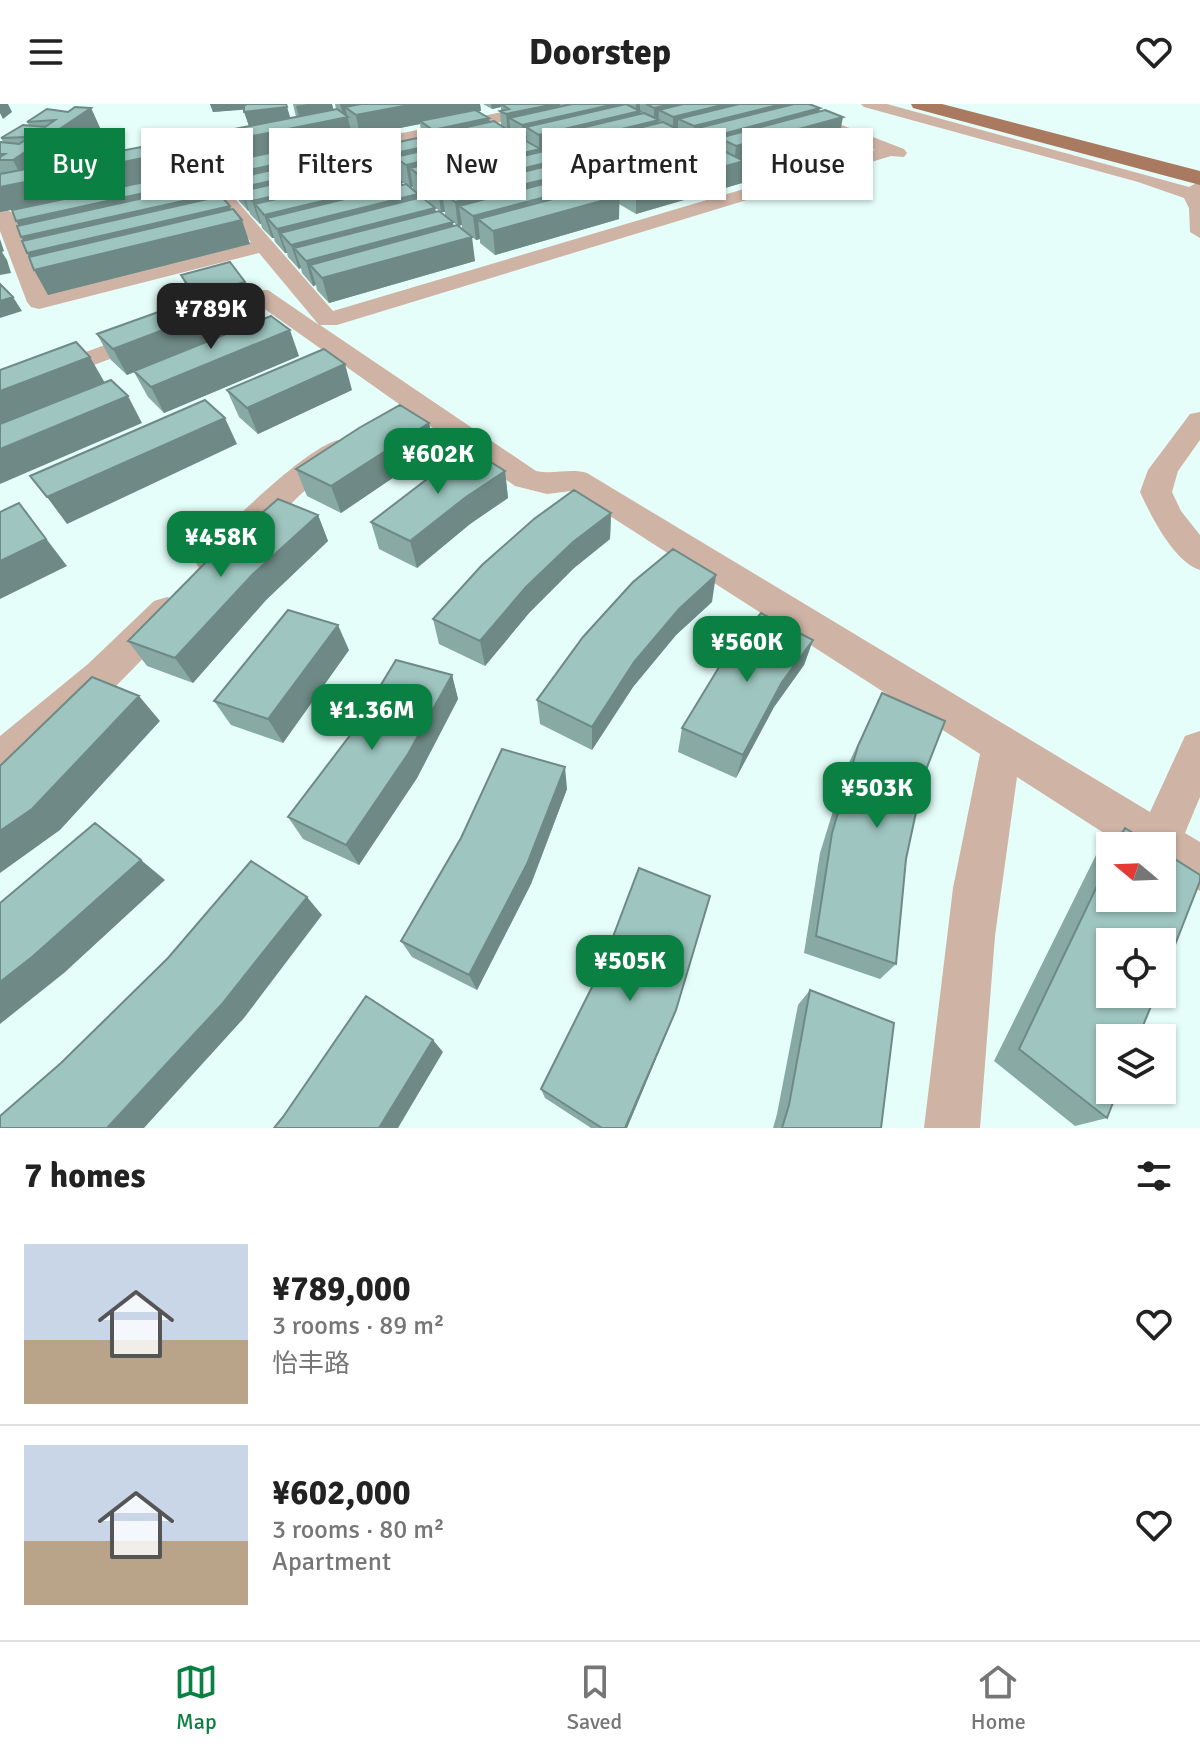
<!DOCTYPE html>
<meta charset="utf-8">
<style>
body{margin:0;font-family:Signika,"Noto Sans SC",sans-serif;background:#f6f6f6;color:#222;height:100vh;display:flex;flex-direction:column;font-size:30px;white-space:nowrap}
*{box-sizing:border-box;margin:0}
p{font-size:26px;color:#767676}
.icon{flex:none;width:44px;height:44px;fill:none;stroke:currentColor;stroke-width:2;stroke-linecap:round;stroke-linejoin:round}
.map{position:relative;height:1024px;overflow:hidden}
.side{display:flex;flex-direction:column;background:#fff;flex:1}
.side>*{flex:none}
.guide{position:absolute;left:24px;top:24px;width:1152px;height:72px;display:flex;gap:16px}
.needle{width:52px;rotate:289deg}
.tools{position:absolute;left:1096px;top:728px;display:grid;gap:16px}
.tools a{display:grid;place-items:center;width:80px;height:80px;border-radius:0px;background:#fff;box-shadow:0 2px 6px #0004;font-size:40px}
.price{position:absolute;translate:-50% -68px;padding:0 18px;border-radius:16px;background:#0b8043;color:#fff;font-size:26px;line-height:52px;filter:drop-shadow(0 2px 4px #0008)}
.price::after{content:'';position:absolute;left:50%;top:48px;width:24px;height:18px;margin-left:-12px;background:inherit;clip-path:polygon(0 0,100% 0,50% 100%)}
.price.active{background:#222;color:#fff}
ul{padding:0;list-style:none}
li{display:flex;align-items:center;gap:24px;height:200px;padding:0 24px}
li+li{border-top:2px solid #e0e0e0}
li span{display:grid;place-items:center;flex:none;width:224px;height:160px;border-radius:0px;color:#555}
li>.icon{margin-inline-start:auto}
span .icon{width:96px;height:96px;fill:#fffc;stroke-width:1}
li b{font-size:34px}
h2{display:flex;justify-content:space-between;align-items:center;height:96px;padding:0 24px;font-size:34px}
.pill{padding:0 28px;border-radius:0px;background:#fff;box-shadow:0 2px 6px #0004;font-size:28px;line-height:72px}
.pill.active{background:#0b8043;color:#fff}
header{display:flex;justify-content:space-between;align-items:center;height:104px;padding:0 24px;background:#fff;font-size:36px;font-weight:700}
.tab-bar{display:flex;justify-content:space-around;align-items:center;height:112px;border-top:2px solid #e0e0e0;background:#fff;font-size:22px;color:#767676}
.tab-bar a{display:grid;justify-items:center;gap:4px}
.tab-bar .active{color:#0b8043}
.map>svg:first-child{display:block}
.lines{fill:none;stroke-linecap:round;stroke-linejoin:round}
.minor{fill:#cfb3a5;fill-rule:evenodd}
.major{fill:#a97960;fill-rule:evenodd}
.wall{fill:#88a9a4;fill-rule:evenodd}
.shaded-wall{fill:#6f8a86;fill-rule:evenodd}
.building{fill:#9ec5bf;stroke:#6f8a86;stroke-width:2}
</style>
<header><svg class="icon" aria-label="menu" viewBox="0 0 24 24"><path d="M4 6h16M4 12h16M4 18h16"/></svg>Doorstep<svg class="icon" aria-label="heart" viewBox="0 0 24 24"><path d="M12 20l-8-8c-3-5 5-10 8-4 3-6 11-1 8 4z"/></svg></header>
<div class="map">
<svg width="1200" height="1024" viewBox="0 0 1200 1024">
<rect width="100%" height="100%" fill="#e6fefa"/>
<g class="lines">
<path class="minor" d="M539 0H569L561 5 252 71 243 66 252 61Z
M765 0H787L904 45 907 49 904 53 891 52 337 221H320L536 367C553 371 570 364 587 369L1150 708 1185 632 1200 627V693L1185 729 1200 738V787L1162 766V742H1124L1017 673 995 832 980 1024H924L953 784 980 650 571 387 547 390 515 382 252 196 248 191 252 186H268L319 221 259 149 39 205 31 203 27 198 0 127V108L7 106 17 111 65 101 72 103 75 107 72 111 21 122 47 189 251 138 195 70 204 65 210 66 333 207 875 46Z
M861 0H887L1189 83 1200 77V134L1190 128 1189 104 1184 94 1138 78 864 3Z
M152 224 161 226 164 231 161 236 0 296V279Z
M1200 308V336L1178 367 1172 388 1181 407 1200 431V466C1174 458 1151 412 1140 388L1148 366 1190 310Z
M338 336 348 339 353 345 348 351 301 390 224 466 212 469 200 466 195 457 200 448C229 421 304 345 338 336Z
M167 493 180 497 185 507 180 517 116 582 15 670 0 676V632L88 560 154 497Z"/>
<path class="major" d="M911 0H942L1200 67V81L913 4Z"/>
</g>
<path class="wall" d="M210 0H289H286L290 14 296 13 293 0H332L333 5H336L335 0H480L481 7H478L489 14 490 18 501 22 500 7 501 6V3L492 5 483 0H809L820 8 839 34 788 48 800 54 799 62 756 75 743 68 742 79 636 110 619 100V96V115L495 151 480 139V135L476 136 462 125V121L458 122 445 111V108H441L429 99 428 95 425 96 413 86V83L410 84 399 75 398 72H396L385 64 384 59 380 60 387 66 388 69 419 94 435 104 436 108 454 122 475 157 329 199 317 186 316 181 313 182 302 169 301 164 299 165 288 153 287 149H285L275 138 274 134H272L262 124 261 120H260L250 110 249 107H248L239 97 237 90 229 81 222 61 214 63 206 53 198 32 249 22 244 5 213 8ZM420 20 422 33 396 39 385 27ZM322 40 325 54 301 59 300 55 291 47Z
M91 4 100 24 49 61 148 53 158 75 210 79 231 106 250 140 48 191 27 149 19 121 12 106 0 108V38H3L1 34 29 21 27 18Z
M181 171 249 187 235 191 251 220 299 252 164 309 148 293 134 268 127 271 111 256 97 230 195 195 185 180Z
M227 286H352L258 330 239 313Z
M429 319 434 346 341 409 307 392 296 365Z
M505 367 508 394 470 420 417 464 379 445 371 418Z
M611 409 610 435 574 464 529 509 485 562 439 540 433 515Z
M318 411 328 437 266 496 193 579 147 562 128 537Z
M712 498 676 531 633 583 592 646 540 620 537 596Z
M813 536 804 561 774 603 736 674 678 648 682 624Z
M349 546 283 639 231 621 214 597Z
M452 571 458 595 417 674 359 761 303 735 288 713 351 630Z
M882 589 924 671 906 755 896 860 880 875 804 849 820 749 846 665Z
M567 685 531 780 477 886 412 853 401 837Z
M1125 724 1154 742H1110L1107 1014 1075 1022 994 957 1099 745Z
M810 886 881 1024H773L777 1010 798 901Z
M671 919 627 1024H591L545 994 541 985Z"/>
<path class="shaded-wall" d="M0 0H8L12 8 3 15 0 9Z
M210 0H253V5L213 8Z
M307 0H332L336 15 344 14 340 0H480L481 7 423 19 420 17V20L360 32 356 11 345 3 353 34 321 38 322 40 214 63 207 41 302 22 296 2Z
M491 0H501V3L492 5Z
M555 0H560L561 12 566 11 565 0H622V11L636 8V0H640V21L654 17V4L646 0H798L820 4 817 20 843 13 839 34 744 60 742 79 636 110V87L620 78 619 115 495 151 493 127 478 117 480 135 476 136 473 112 459 102 462 121 458 122 455 98 442 88 445 108H441L438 85 425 76 428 95 425 96 421 73 410 64 413 83 410 84 406 61 395 53 398 72H396L391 50 381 42 384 59 374 62 387 66 390 81 402 78 405 94 418 90 421 107 435 104 438 122 453 118 456 137 472 133 475 157 329 199 322 174 310 162 316 181 313 182 306 157 294 144 301 164 299 165 291 141 280 129 287 149H285L277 125 267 114 274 134H272L264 111 255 100 261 120H260L252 97 243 87 249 107H248L240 84 234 77 231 70 300 55 304 70 337 63 333 48 395 34 398 49 435 40 433 26 489 14 491 28 506 25 507 38 523 34 524 49 539 45V31L526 23 527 41 523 42 522 21 509 14 511 31H508L506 10ZM659 6 673 13V27L658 31ZM678 15 694 22 692 37 678 41ZM698 24 715 32 713 48 698 52 700 35 697 36ZM543 33 556 41 557 56 544 51ZM719 34 736 42 734 60 719 64 721 46 718 47ZM560 43 575 51V68L561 62ZM579 54 594 63V80L579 72ZM599 65 615 74 614 93 599 84Z
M287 3 293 23 251 28 244 8Z
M91 4 100 24 26 77 148 53 158 75 0 108V83L24 78 13 56Z
M800 54 799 62 756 75 757 66Z
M208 75 214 90 219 89 224 104 230 102 236 118 242 116 250 140 48 191 34 166H37L27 149H30L21 133H25L16 117Z
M0 135 4 147 2 148 7 156 11 169 0 171Z
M245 178 249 187 199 201 195 192Z
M13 193 22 207 0 214V197Z
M242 196 252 221 127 271 113 245Z
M290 226 299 252 164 309 151 283Z
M90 253 105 279 0 321V287Z
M345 260 352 286 258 330 247 304Z
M128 292 142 319 0 380V345Z
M225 314 237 340 67 420 47 393Z
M429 319 434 346 341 409 331 382Z
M505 367 508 394 470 420 417 464 410 437 466 393Z
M19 399 67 462 0 495V457Z
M611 409 610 435 574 464 529 509 485 562 480 537 526 483 573 438Z
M318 411 328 437 266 496 193 579 175 554 253 470Z
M716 471 712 498 676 531 633 583 592 646V623L634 558 679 505Z
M338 521 349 546 283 639 268 615Z
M813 536 804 561 774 603 736 674 743 651 782 578Z
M452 571 458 595 417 674 359 761 346 741Z
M139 592 160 617 60 726 0 769V727Z
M565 663 567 685 531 780 477 886 469 871Z
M141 756 165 776 64 869 0 920V878Z
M307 793 322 811 244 914 144 1024H107Z
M676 906 671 919 627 1024H625Z
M433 936 443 948 398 1024H379Z"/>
<path class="building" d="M247 0H286L287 3 244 8V2Z
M361 0H414L356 11 345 3Z
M501 0H555L506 10 500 7 509 5Z
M572 0H615L522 21 509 14Z
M626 0 640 7 539 31 526 23Z
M646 0H671L654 4Z
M683 0H726L673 13 659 6Z
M739 0H782L694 22 678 15Z
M794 0H809L820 4 715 32 698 24Z
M75 3 91 4 13 56H0V53L5 50H0V38L19 40 30 33 1 34 23 21 45 23 55 16 27 18 47 5 68 8Z
M337 5 348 13 207 41 198 32Z
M475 6 489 14 433 26 420 17Z
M825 6 843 13 736 42 719 34Z
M644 9 659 16 556 41 543 33Z
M494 17 506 25 391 50 381 42Z
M663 18 679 26 575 51 560 43Z
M382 25 395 34 333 48 321 38Z
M510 27 523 34 406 61 395 53Z
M684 28 700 35 594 63 579 54Z
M526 37 540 45 421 73 410 64Z
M705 38 721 46 615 74 599 65Z
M141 43 148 53 0 83V70Z
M289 45 300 55 231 70 221 59Z
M362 46 373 54 240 84 232 75Z
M782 46 800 54 757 66 744 60V57L740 58Z
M544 47 558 56 438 85 425 76Z
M726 48 744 57 636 87 620 77Z
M376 57 387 66 252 97 243 87Z
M563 58 578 67 455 98 442 88Z
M201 66 208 75 16 117 12 106Z
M391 68 402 78 264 111 255 100Z
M582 70 598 79 473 112 459 102Z
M211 79 219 89 21 133 17 122Z
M406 80 418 90 277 125 267 114Z
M602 82 619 92 493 127 478 115Z
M221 92 230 102 27 149 22 137Z
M422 93 435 104 291 141 280 129Z
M233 105 242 116 34 166 29 153Z
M439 107 453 118 306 157 294 144Z
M457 121 472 133 322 174 310 161Z
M230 158 245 178 195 192 181 171Z
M0 180 13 193 0 197Z
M225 184 242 196 113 245 97 230Z
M271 212 290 226 151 283 134 267Z
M76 238 90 253 0 287V266Z
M324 245 345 260 247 304 227 286Z
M111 276 128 292 0 345V320Z
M205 296 225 314 47 393 30 372Z
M400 301 429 319 331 382 296 365 359 324Z
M473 347 505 367 466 393 410 437 371 418 431 372Z
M574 386 611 409 573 438 526 483 480 537 433 515 482 461 534 415Z
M278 395 318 411 253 470 175 554 128 537 210 454Z
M19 399 46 435 0 457V408Z
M673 445 716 471 679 505 634 558 592 623 537 596 583 533 633 478Z
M288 506 338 521 268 615 214 597Z
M761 509 813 536 782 578 743 651 682 624 727 550Z
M396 556 452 571 408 650 346 741 288 713 351 630Z
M92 573 139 592 32 705 0 727V662Z
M882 589 945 617 924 671 906 755 896 860 816 832 832 729 858 642Z
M502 645 565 663 527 760 469 871 401 837 461 734Z
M95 719 141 756 32 853 0 878V799Z
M1125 724 1154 742H1116Z
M1162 747 1200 771V777L1162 874V838H1110V890H1156L1138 934H1110V986H1118L1107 1014 1019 945 1110 755V794H1162Z
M251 757 307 793 222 900 107 1024H0V1012L61 959 168 854Z
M639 764 710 792 676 906 625 1024H602L541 985 600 867Z
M810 886 894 919 881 1024H782L789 1001Z
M366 892 433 936 379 1024H274L283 1013Z"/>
</svg>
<div class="tools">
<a><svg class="needle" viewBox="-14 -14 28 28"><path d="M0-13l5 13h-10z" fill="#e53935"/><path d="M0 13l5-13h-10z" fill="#767676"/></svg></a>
<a><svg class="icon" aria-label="locate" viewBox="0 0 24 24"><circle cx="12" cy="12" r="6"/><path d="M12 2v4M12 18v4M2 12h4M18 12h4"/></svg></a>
<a><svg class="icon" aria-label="layers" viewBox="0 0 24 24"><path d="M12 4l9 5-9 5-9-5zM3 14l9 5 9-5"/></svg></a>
</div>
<b class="price active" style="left:211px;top:247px">¥789K</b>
<b class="price" style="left:438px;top:392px">¥602K</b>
<b class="price" style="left:221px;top:475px">¥458K</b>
<b class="price" style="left:747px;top:580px">¥560K</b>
<b class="price" style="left:372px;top:648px">¥1.36M</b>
<b class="price" style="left:877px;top:726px">¥503K</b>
<b class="price" style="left:630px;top:899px">¥505K</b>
<div class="guide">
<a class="pill active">Buy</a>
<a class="pill">Rent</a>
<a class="pill">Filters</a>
<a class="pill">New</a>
<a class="pill">Apartment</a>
<a class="pill">House</a>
</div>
</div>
<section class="side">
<h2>7 homes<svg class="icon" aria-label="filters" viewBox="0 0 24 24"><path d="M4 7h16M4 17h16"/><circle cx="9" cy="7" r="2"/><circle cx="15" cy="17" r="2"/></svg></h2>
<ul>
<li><span style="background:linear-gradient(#c9d6e8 60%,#b9a48a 0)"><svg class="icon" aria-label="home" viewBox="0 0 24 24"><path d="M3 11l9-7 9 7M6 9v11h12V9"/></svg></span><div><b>¥789,000</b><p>3 rooms · 89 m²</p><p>怡丰路</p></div><svg class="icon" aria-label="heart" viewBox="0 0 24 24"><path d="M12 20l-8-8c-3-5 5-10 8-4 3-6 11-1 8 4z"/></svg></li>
<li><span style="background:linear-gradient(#c9d6e8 60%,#b9a48a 0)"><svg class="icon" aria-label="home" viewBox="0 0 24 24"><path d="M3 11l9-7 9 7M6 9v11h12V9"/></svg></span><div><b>¥602,000</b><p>3 rooms · 80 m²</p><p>Apartment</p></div><svg class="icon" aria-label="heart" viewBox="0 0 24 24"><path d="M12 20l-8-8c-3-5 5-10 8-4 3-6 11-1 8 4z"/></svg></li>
</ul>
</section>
<nav class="tab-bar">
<a class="active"><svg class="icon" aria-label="map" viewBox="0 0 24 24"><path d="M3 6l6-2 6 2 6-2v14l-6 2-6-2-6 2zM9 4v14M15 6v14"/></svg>Map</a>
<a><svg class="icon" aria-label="saved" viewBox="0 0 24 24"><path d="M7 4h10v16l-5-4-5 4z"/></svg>Saved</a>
<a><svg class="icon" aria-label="home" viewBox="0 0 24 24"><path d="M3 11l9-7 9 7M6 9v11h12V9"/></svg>Home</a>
</nav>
